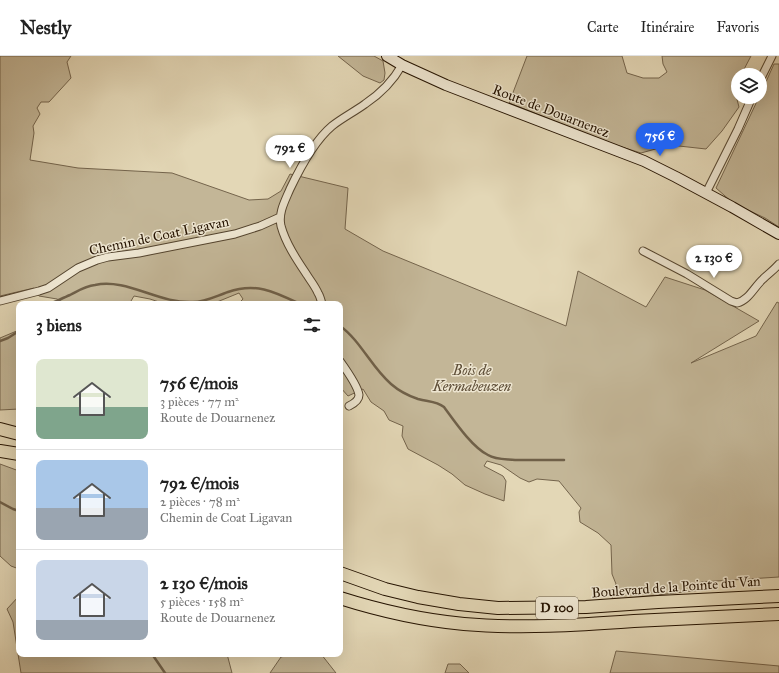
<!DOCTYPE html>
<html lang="fr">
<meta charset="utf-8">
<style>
body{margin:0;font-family:"IM FELL Great Primer",serif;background:#f6f6f6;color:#222;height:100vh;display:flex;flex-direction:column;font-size:15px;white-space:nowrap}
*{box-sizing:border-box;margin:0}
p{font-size:13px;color:#767676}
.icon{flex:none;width:22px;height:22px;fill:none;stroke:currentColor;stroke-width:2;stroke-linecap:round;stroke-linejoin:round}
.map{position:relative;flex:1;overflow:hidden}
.sheet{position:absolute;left:16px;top:245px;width:327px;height:356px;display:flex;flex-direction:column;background:#fff;border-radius:8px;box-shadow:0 4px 16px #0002}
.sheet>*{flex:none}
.tools{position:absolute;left:731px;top:12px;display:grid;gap:8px}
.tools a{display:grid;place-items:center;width:36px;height:36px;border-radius:50%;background:#fff;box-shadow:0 4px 16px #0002;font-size:20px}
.price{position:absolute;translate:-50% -34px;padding:0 9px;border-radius:14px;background:#fff;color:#222;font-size:13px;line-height:26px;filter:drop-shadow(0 1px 2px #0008)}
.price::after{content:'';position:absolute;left:50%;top:24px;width:12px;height:9px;margin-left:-6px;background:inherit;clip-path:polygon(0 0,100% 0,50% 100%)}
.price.active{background:#2563eb;color:#fff}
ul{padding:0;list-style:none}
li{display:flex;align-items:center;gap:12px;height:100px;padding:0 20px}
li+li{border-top:1px solid #e0e0e0}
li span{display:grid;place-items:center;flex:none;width:112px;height:80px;border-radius:8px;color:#555}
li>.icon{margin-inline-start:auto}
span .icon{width:48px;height:48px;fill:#fffc;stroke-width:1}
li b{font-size:17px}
h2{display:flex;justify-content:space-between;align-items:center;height:48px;padding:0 20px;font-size:17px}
header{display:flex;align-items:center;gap:24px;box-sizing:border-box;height:56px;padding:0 20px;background:#fff;border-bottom:1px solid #e0e0e0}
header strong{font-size:19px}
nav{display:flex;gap:22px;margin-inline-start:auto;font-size:14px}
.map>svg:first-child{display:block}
.green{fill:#c3b697;stroke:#74644c}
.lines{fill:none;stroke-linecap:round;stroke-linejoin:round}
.stream{stroke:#706048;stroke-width:2.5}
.minor-casing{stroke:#54442e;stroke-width:9}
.secondary-casing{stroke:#251300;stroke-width:12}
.trunk-casing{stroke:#251300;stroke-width:14}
.minor{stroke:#ede5d0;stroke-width:7}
.secondary{stroke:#ede5d0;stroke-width:10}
.trunk{stroke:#e3d7b6;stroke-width:12}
.labels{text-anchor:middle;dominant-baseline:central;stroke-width:3;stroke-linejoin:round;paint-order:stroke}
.shield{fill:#ede5d0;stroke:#61523e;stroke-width:1}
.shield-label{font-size:13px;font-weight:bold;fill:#251300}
.street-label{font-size:14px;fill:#251300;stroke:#ede5d0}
.park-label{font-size:14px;font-style:italic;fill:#5c4c35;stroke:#ede5d0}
</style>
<header>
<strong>Nestly</strong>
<nav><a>Carte</a><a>Itinéraire</a><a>Favoris</a></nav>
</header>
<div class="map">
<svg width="779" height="617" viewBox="0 0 779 617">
<rect width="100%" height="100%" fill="#e3d7b6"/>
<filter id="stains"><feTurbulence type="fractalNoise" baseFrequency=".005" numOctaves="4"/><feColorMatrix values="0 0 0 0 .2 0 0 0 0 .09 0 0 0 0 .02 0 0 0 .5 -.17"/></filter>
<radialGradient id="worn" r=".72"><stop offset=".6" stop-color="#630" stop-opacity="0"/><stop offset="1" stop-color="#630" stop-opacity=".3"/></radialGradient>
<path class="green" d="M0 0H71L67 6 71 22 49 46H41L37 52 40 58 33 70 34 77 30 104 78 112 172 117 249 144 268 143 281 135 290 118 348 132 345 173 383 195 566 270 578 215 646 251 665 221 705 234 759 265 691 307 756 280 777 246 779 247V521L701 526 702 534 612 544 613 534 616 528 612 518 611 489 598 477 580 466 579 456 581 452 559 425 537 423 529 426 520 422 501 409 487 405 484 410 503 420 506 425 504 445 485 438 465 429 452 418 438 409 408 393 402 380 403 370 389 364 384 355 371 346 363 333 348 340 340 331V248H238L243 243 239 237 212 248H165L150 243 134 240 131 245 130 248H66L57 243 39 240 34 232 0 240Z
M338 0H374L383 5 385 17 384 24 380 27 363 20Z
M527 0H622L627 17 643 22H659L667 16 663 8 662 0H751L741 19H738V27L735 36 739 51 722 75 706 93 670 89 641 97 612 88 509 47Z
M774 8H779V171L765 162 733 147 716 132 759 41H760V39Z
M19 274V353L0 354V282Z
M0 408 19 415V513L11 510 0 500Z
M19 540V598H227L232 617H21L13 566 7 553Z
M616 595 779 610V617H610Z
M292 598H321L336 617H270L281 601Z
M448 608H460L469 617H445Z"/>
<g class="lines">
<path class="stream" d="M50 248C57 245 63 242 70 239 78 235 85 230 95 229 127 222 159 248 193 246 205 246 216 240 228 236 256 226 275 236 300 248
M340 270C360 284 372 312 391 328 399 335 409 340 418 343 429 346 436 345 444 351 455 366 472 391 488 399 496 404 506 403 515 404 531 404 548 404 564 404
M0 285 8 282 19 275
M0 446 13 453 19 455
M152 598 165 617"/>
<g class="minor-casing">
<path id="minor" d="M760 24 772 0
M706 137 738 73 752 41
M643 195 687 218 731 245 737 247C749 244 754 231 763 223 768 218 774 214 779 208
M0 245 39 235 48 232 78 212 97 204 108 201 139 197 235 178 260 170 280 161
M322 248C321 244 320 240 318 237 315 230 310 224 307 219 297 204 286 188 281 170 278 157 285 145 290 133 300 112 314 85 332 70 342 62 354 56 365 48 380 38 393 25 402 9
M340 305C345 312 358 331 359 339 359 344 353 348 349 350"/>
</g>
<g class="secondary-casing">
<path id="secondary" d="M387 0 402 9 446 29 644 105 676 121 732 151 779 178"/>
</g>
<g class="trunk-casing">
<path id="trunk" d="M0 373 19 378
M0 395 19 398
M340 517 385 533 418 541 459 548 498 552 586 551 658 546 779 540
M340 542C381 555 421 564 464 568 520 573 578 569 634 565 682 563 731 560 779 558"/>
</g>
<use href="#minor" class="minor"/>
<use href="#secondary" class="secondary"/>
<use href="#trunk" class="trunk"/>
</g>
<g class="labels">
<rect class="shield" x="536" y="541" width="42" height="22" rx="3"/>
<g class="shield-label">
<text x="557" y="552">D 100</text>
</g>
<g class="street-label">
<text transform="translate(551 55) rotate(21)">Route de Douarnenez</text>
<text transform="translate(159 180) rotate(-12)">Chemin de Coat Ligavan</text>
<text transform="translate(676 531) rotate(-4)">Boulevard de la Pointe du Van</text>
</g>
<g class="park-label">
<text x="472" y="314">Bois de<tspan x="472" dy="16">Kermabeuzen</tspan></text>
</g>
</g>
<rect width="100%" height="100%" filter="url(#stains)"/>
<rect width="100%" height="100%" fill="url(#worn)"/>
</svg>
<div class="tools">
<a><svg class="icon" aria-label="layers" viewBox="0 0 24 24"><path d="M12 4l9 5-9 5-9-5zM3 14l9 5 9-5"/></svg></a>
</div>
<b class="price active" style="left:660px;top:101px">756 €</b>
<b class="price" style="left:290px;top:113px">792 €</b>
<b class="price" style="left:714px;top:223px">2 130 €</b>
<section class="sheet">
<h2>3 biens<svg class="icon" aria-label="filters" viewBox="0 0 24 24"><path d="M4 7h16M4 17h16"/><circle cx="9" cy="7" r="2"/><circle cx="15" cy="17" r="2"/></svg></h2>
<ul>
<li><span style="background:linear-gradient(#dfe7d0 60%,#7fa58c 0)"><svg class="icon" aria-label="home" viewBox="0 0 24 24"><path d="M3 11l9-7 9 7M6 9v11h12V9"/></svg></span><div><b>756 €/mois</b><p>3 pièces · 77 m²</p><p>Route de Douarnenez</p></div></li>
<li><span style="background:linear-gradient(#a9c7e8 60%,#9aa5b1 0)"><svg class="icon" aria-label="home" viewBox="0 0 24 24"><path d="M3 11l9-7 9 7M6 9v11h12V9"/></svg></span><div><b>792 €/mois</b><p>2 pièces · 78 m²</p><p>Chemin de Coat Ligavan</p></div></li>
<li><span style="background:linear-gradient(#c9d6e8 75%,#9aa5b1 0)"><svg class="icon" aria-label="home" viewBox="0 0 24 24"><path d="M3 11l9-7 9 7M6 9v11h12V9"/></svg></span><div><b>2 130 €/mois</b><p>5 pièces · 158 m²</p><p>Route de Douarnenez</p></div></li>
</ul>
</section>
</div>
